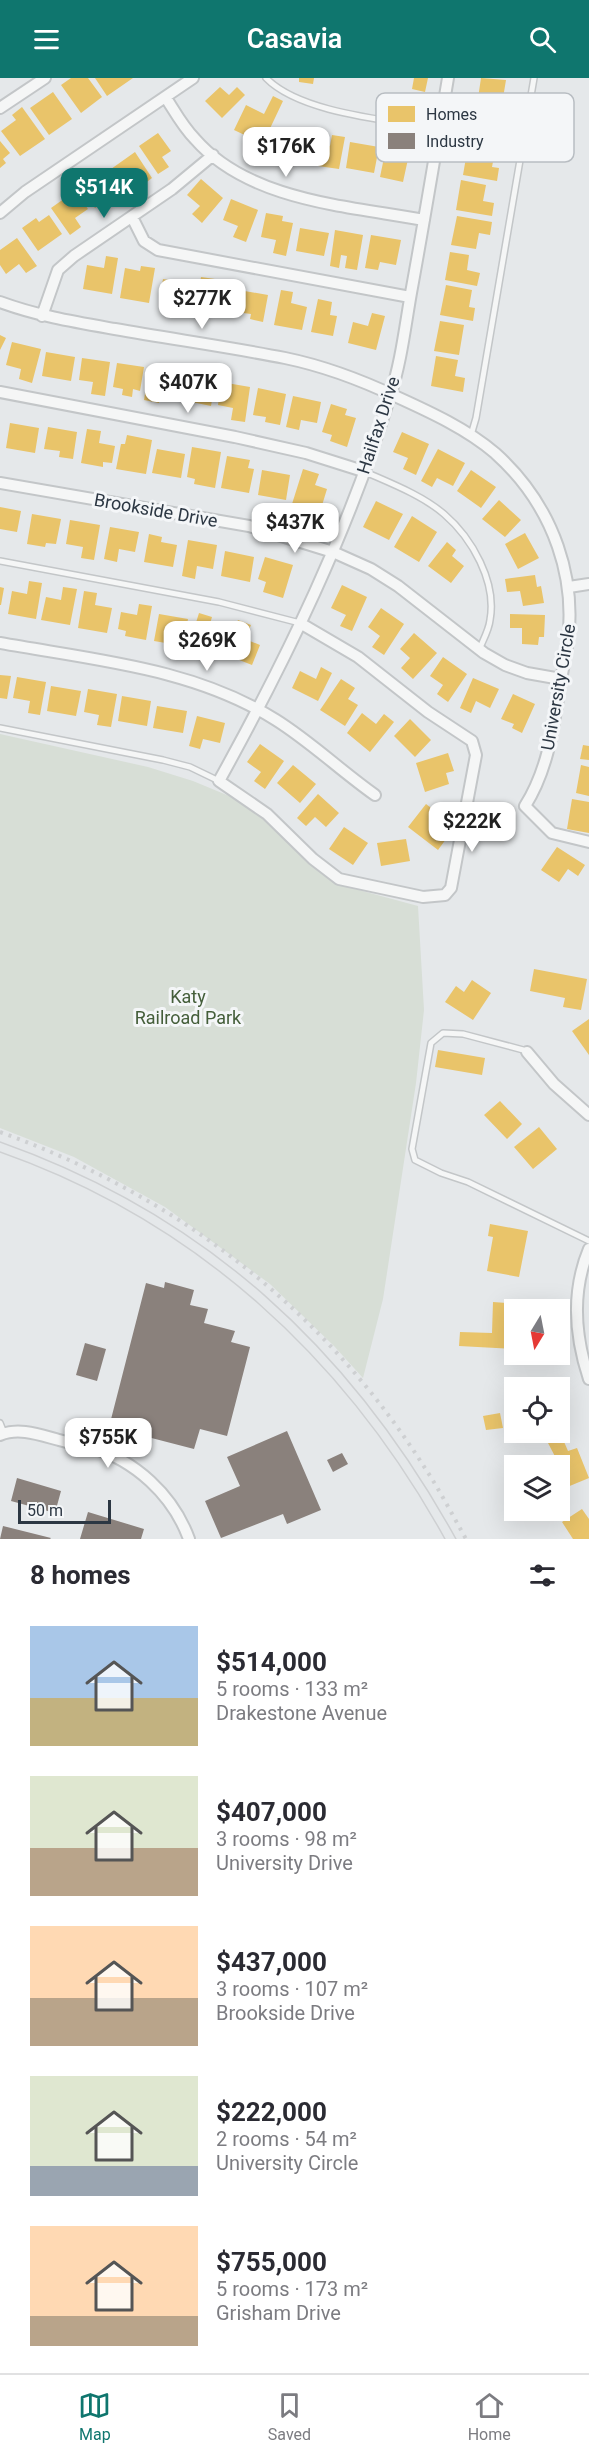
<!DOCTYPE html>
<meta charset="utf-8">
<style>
body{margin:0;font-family:Roboto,sans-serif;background:#f2f2f3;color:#2b2b33;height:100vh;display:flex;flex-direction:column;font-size:22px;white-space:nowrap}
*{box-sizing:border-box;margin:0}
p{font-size:20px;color:#7c7c81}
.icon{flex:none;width:33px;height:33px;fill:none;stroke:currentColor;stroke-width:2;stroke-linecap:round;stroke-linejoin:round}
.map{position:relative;height:1461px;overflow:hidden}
.sheet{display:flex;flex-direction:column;background:#fff;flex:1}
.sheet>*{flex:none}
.needle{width:39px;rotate:190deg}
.fabs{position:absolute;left:504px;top:1221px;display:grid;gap:12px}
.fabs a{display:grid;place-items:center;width:66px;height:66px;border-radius:0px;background:#fff;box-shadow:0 6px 24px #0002;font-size:30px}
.scale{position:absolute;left:18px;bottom:15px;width:93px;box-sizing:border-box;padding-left:6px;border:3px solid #2c3743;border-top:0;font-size:16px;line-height:21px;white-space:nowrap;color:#2c3743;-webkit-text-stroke:4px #f4f6f8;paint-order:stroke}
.price{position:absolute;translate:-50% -51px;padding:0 14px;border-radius:12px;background:#fff;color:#222;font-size:20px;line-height:39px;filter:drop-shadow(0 2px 3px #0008)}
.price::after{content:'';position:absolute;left:50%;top:36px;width:18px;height:14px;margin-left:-9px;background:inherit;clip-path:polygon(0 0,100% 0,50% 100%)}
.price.current{background:#0f766e;color:#fff}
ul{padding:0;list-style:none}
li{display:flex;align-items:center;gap:18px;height:150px;padding:0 30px}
li span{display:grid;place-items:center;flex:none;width:168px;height:120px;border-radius:0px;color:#555}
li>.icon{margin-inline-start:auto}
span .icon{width:72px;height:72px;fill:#fffc;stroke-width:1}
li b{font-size:26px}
h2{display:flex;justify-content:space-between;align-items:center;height:72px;padding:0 30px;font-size:26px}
header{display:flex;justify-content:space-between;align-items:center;height:78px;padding:0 30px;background:#0f766e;color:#fff;font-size:27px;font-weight:600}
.tabs{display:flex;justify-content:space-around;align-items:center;height:84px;border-top:2px solid #e1e1e2;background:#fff;font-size:16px;color:#7c7c81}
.tabs a{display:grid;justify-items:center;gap:3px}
.tabs .current{color:#0f766e}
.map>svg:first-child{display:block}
.green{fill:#d7ded6}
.homes{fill:#e9c46a}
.industry{fill:#8a817c}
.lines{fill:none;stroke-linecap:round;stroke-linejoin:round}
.lane-casing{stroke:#c3c6c8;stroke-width:8}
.street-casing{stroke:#c3c6c8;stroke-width:14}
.lane{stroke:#f5f6f6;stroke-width:5}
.street{stroke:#f5f6f6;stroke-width:10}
.tram{stroke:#ced0d2;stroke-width:1.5}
.rail{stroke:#ced0d2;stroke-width:4;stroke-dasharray:3 6;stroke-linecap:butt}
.labels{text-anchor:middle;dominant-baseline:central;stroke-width:6;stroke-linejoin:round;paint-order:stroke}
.street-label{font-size:18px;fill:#2c3743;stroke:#f4f6f8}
.park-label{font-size:18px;fill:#445e3a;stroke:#f4f6f8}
.key{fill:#f4f6f8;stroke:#b8bdc2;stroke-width:1.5}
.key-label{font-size:16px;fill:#2c3743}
</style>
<header><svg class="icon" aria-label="menu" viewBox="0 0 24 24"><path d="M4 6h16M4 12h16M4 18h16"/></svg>Casavia<svg class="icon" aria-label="search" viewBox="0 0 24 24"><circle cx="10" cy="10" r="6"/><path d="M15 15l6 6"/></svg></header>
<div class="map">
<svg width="589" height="1461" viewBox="0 0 589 1461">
<rect width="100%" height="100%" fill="#e5e8ea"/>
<path class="green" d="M0 656 148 689 193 703 234 720 266 741 305 782 344 808 418 828 424 932 416 1005 383 1221 363 1300 334 1268 270 1206 165 1129 74 1079 0 1050Z"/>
<path class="homes" d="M71 0H88L102 19 81 35 61 7Z
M95 0H133L107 18Z
M299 0H314L313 6 299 4Z
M414 0H428L425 14 412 11Z
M481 0 506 2 501 32 477 27Z
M220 9 229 17 237 9 245 17 222 40 205 23Z
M53 14 72 41 49 57 30 30Z
M273 18 283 23 265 61 253 55 251 60 234 52 246 27 264 36Z
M22 29 45 61 20 78 1 53 16 42 12 37Z
M278 52 306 60 299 83 271 75Z
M158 55 171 73 162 79 169 89 158 96 139 68Z
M332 57 345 59 339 91 318 88 319 83 311 82 314 65 330 68Z
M0 63 10 75 3 81 6 85 0 90Z
M350 64 379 69 374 95 346 90Z
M387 65 399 68 397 79 408 81 403 104 380 99Z
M468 68 495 73 492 89 499 90 497 103 463 97Z
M135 74 152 100 136 112 131 105 124 110 111 91Z
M105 94 119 114 95 130 81 110Z
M201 101 223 120 202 145 192 136 200 128 187 117Z
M461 102 486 107 483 123 494 125 492 138 456 132Z
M75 113 88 131 75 140 81 149 70 157 51 130Z
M231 121 258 132 246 164 233 159 238 148 223 142Z
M266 135 283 138 282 143 293 145 286 178 273 175 276 162 261 159Z
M49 137 62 156 38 173 22 150 36 140 39 144Z
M457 138 492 144 490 157 479 155 476 171 451 167Z
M300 150 329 155 324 178 296 173Z
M335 152 363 157 357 192 345 190 347 178 341 177 339 190 330 188Z
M371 157 401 162 396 187 380 184 378 192 365 190Z
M17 160 37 188 26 195 19 186 6 196 0 187V172Z
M450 174 469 177 467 192 480 195 477 208 445 202Z
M106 178 118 180 112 216 83 211 87 187 104 190Z
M141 188 155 190 149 225 120 220 125 190 140 193Z
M201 199 215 201 212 213 228 215 225 233 218 232 217 237 195 233Z
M163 201 192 206 188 229 159 224Z
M446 207 472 212 469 229 475 230 473 243 440 237Z
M239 212 268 217 263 244 250 241 251 236 235 234Z
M281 212 293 214 291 225 307 229 302 252 274 247Z
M318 221 332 224 330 237 337 238 333 258 311 254Z
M372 235 385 238 376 272 348 265 353 244 368 248Z
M440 243 464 247 459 277 434 273Z
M0 257 6 260 0 272Z
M12 264 41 271 32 305 19 301 21 291 6 287Z
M46 274 75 279 71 303 42 298Z
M436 278 458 282 455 298 465 300 463 314 431 308Z
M82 280 110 284 105 318 91 316 93 304 79 302Z
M117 285 144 289 140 313 133 311 132 319 122 317 123 311 113 309Z
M149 290 181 295 177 317 161 314 159 325 144 322Z
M186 300 215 305 211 328 182 322Z
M221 304 250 309 245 344 231 342 233 330 218 327Z
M258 310 286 316 280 347 265 344 266 339 253 337Z
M293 318 321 324 317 345 301 342 299 352 286 349Z
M331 326 347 331 345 337 356 340 347 369 330 363 332 357 322 354Z
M10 345 39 350 35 375 6 370Z
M48 349 77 354 73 381 59 379 60 373 44 371Z
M87 351 101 353 99 365 115 368 112 385 103 384V389L81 385Z
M402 354 429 366 416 397 403 391 408 380 393 374Z
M127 357 152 362 146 396 116 391 121 366H125Z
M192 369 221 374 215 410 194 406 195 401 187 399Z
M157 371 185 376 181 400 152 395Z
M438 371 465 385 453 408 437 400 432 409 421 403Z
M227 378 250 382 248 390 254 391 249 415 221 410Z
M303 391 319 396 315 407 327 411 320 434 292 426Z
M262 392 290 397 286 422 258 417Z
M471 392 496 409 481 430 457 413Z
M499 422 521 442 505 459 482 441Z
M376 423 403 436 389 462 363 449Z
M0 429 21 433 17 454 0 451Z
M32 436 61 441 56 466 46 465 45 469 27 466Z
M412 438 437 454 419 484 394 469Z
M70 442 100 447 94 482 81 480 83 469 66 466Z
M110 449 139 454 135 474 119 471 117 484 104 481Z
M525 455 539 480 518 491 505 466Z
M149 456 162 459 161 464 177 467 173 489 144 484Z
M188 462 217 467 213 491 197 488 195 501 182 498Z
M447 464 456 472 452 478 464 488 451 505 428 488Z
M225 473 254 479 250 504 221 498Z
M265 479 293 487 283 520 263 514 266 504 258 501Z
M535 497 537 509 541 508 544 525 523 528 520 513 507 514 505 501Z
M29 503 42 505 36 541 8 536 12 513 27 516Z
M342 507 367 519 352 553 340 548 346 537 331 530Z
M0 509 4 510 1 527H0Z
M63 509 77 511 70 547 41 542 46 519 61 522Z
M84 513 97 515 95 527 112 530 107 555 78 550Z
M139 526 152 528 146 562 125 558 126 553 118 551 121 534 137 537Z
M381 530 404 546 384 577 372 569 380 558 368 549Z
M199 535 212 539 209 549 224 554 216 578 188 570Z
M159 536 188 541 183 568 154 563Z
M510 536 545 537 544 559H539L538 567 522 566V550H510Z
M238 542 251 547 245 561 260 567 252 587 224 576Z
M414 555 437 575 413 601 401 590 410 580 400 571Z
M443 579 467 596 448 624 437 616 443 607 430 598Z
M321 589 332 595 318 623 292 610 300 593 316 601Z
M0 597 11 598 7 621 0 620Z
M17 599 46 604 40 637 28 635 30 623 13 620Z
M473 600 499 611 490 630 476 623 471 635 460 630Z
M341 601 355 610 348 621 358 627 345 648 320 632Z
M51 608 81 613 76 638 47 633Z
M88 611 117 616 111 649 97 647 99 637 84 634Z
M513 616 535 626 522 655 512 650 514 646 501 641Z
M122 618 151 623 147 648 118 643Z
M157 628 187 633 183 655 153 650Z
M362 635 376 646 384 636 394 644 370 674 347 655Z
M197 638 225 645 220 665 203 661 200 671 189 668Z
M410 641 431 662 415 679 394 658Z
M260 666 284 683 265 711 254 703 261 694 247 684Z
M583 667 589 668V682L580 681Z
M448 675 454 693 446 695 449 706 425 714 416 685Z
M293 687 316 706 300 725 277 705Z
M581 687 589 689V718L576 715Z
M318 716 339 735 326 749 315 739 306 748 297 740Z
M572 721 589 724V755L567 751Z
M426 726 447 742 440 750 449 757 438 772 408 749Z
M344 749 368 765 353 787 329 771Z
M406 761 410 783 381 788 377 765Z
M557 769 585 787 578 798 568 791 559 804 541 792Z
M534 891 587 901 581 932 563 929 565 920 530 913Z
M472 902 491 915 473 942 445 924 456 908 464 914Z
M589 941V977L572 953Z
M438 972 485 980 482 997 435 989Z
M500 1023 522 1046 507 1061 484 1037Z
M539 1049 557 1071 533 1091 514 1069Z
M490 1146 528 1153 519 1199 487 1193 493 1159 488 1158Z
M493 1224 519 1226V1232H514V1271L459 1268 460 1254 492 1255Z
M541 1302 543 1310H514V1316L512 1309Z
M500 1335 503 1350 486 1352 483 1338Z
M562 1359 568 1373 577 1370 589 1400 560 1412V1388L548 1365Z
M582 1431 589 1441V1461H573L562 1444Z"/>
<path class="industry" d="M165 1204 194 1212 190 1227 208 1231 204 1245 235 1253 231 1264 250 1269 227 1358 200 1351 194 1371 109 1349 146 1205 164 1210Z
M85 1265 106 1271 97 1303 76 1297Z
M287 1353 321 1432 287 1446 283 1436 221 1460 205 1423 240 1408 227 1379Z
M342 1375 348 1386 333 1394 327 1382Z
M17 1400 61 1413 55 1435 11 1423Z
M88 1434 144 1451 141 1461H80Z
M3 1448 51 1460 50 1461H0Z"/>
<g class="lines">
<g class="lane-casing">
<path id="lane" d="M266 0C301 36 391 42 439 51
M471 357 476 340 534 0
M363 393C390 405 422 417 444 436 472 460 497 504 490 542 489 552 483 562 479 572
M0 483 219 524 300 545
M0 650 163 682 190 689 219 703
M527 973 463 956 443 955 431 965 412 1071 415 1082 441 1095 468 1104 589 1163
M0 1345 4 1355"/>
</g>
<g class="street-casing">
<path id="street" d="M166 20C175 34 183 49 195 61 249 123 348 128 424 142
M0 30 45 0
M0 135 25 114 193 0
M132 139 144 163 158 172 410 219
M0 224C38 238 75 244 115 251 171 261 229 269 285 280 324 288 361 302 397 319 430 334 467 351 495 375 553 427 581 503 565 580 555 630 553 684 525 728L552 755 589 764
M42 238 58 192 74 178 172 111 213 77
M0 314 235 359 306 375 363 393
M0 405 249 448 333 474 371 491 398 508 484 575 505 587 527 595 561 601
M569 509 589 506
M300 545 358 579 428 634 472 663 476 677 451 810 445 817 423 819 339 801 313 781 267 736 219 703C287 580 349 452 390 318 401 285 405 249 411 215 424 144 436 72 448 0
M0 565C94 582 194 590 276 642 311 664 341 693 375 717
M527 974 554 1006 589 1037
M589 1171C571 1214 575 1259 589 1301
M0 1357C19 1349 40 1357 59 1362 69 1365 80 1366 90 1369 135 1382 173 1417 189 1461"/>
</g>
<use href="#lane" class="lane"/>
<use href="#street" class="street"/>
<path class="tram" d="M0 1064C206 1137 351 1271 456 1461
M0 1074C196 1143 345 1280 445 1461"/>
<path class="rail" d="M0 1054C175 1117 322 1229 423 1387 439 1411 452 1436 466 1461"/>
</g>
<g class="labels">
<g class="street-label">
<text transform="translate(378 347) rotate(-72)">Hailfax Drive</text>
<text transform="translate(156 432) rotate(10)">Brookside Drive</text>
<text transform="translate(558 609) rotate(-80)">University Circle</text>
</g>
<g class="park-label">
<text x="188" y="918">Katy<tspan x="188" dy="21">Railroad Park</tspan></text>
</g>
</g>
<rect x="376" y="15" width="198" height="69" rx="9" class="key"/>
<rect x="388" y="28" width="27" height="16" fill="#e9c46a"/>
<rect x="388" y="55" width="27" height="16" fill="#8a817c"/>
<g class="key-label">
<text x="426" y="42">Homes</text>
<text x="426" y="69">Industry</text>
</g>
</svg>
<div class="fabs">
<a><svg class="needle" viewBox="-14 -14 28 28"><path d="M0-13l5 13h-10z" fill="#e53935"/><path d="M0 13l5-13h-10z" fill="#7c7c81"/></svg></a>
<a><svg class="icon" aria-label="locate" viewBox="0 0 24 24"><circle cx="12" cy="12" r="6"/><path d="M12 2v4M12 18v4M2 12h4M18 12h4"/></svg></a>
<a><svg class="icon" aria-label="layers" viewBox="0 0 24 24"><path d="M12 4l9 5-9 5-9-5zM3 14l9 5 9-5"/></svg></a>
</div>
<div class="scale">50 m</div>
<b class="price" style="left:286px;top:100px">$176K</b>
<b class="price current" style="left:104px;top:141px">$514K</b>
<b class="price" style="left:202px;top:252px">$277K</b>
<b class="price" style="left:188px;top:336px">$407K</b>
<b class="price" style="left:295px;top:476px">$437K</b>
<b class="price" style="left:207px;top:594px">$269K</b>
<b class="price" style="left:472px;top:775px">$222K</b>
<b class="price" style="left:108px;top:1391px">$755K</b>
</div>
<section class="sheet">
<h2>8 homes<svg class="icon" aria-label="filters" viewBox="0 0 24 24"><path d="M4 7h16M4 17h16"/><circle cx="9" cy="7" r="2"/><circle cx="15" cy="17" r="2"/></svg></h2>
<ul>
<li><span style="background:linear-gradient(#a9c7e8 60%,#c2b280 0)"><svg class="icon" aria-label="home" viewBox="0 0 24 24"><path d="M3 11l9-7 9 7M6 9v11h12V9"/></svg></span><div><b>$514,000</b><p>5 rooms · 133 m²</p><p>Drakestone Avenue</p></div></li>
<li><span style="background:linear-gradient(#dfe7d0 60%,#b9a48a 0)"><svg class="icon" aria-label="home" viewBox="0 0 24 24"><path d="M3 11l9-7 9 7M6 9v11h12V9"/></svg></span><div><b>$407,000</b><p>3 rooms · 98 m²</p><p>University Drive</p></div></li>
<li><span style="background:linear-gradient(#ffd9b3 60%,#b9a48a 0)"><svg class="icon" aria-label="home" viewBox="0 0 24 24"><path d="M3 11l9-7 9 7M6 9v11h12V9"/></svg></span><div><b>$437,000</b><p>3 rooms · 107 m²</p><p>Brookside Drive</p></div></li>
<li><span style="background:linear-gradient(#dfe7d0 75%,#9aa5b1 0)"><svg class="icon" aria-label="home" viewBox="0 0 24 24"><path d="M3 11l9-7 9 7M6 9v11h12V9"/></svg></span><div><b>$222,000</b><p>2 rooms · 54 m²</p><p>University Circle</p></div></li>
<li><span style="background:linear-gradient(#ffd9b3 75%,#b9a48a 0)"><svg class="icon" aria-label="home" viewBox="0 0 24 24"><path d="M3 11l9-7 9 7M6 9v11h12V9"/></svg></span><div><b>$755,000</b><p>5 rooms · 173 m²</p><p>Grisham Drive</p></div></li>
</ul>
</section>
<nav class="tabs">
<a class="current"><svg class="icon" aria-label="map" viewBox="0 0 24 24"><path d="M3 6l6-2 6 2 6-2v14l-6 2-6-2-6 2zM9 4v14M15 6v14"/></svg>Map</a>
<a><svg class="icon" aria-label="saved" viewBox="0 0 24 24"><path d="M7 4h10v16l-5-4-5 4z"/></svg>Saved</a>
<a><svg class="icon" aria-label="home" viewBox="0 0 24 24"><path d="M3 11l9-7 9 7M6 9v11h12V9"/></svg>Home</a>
</nav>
